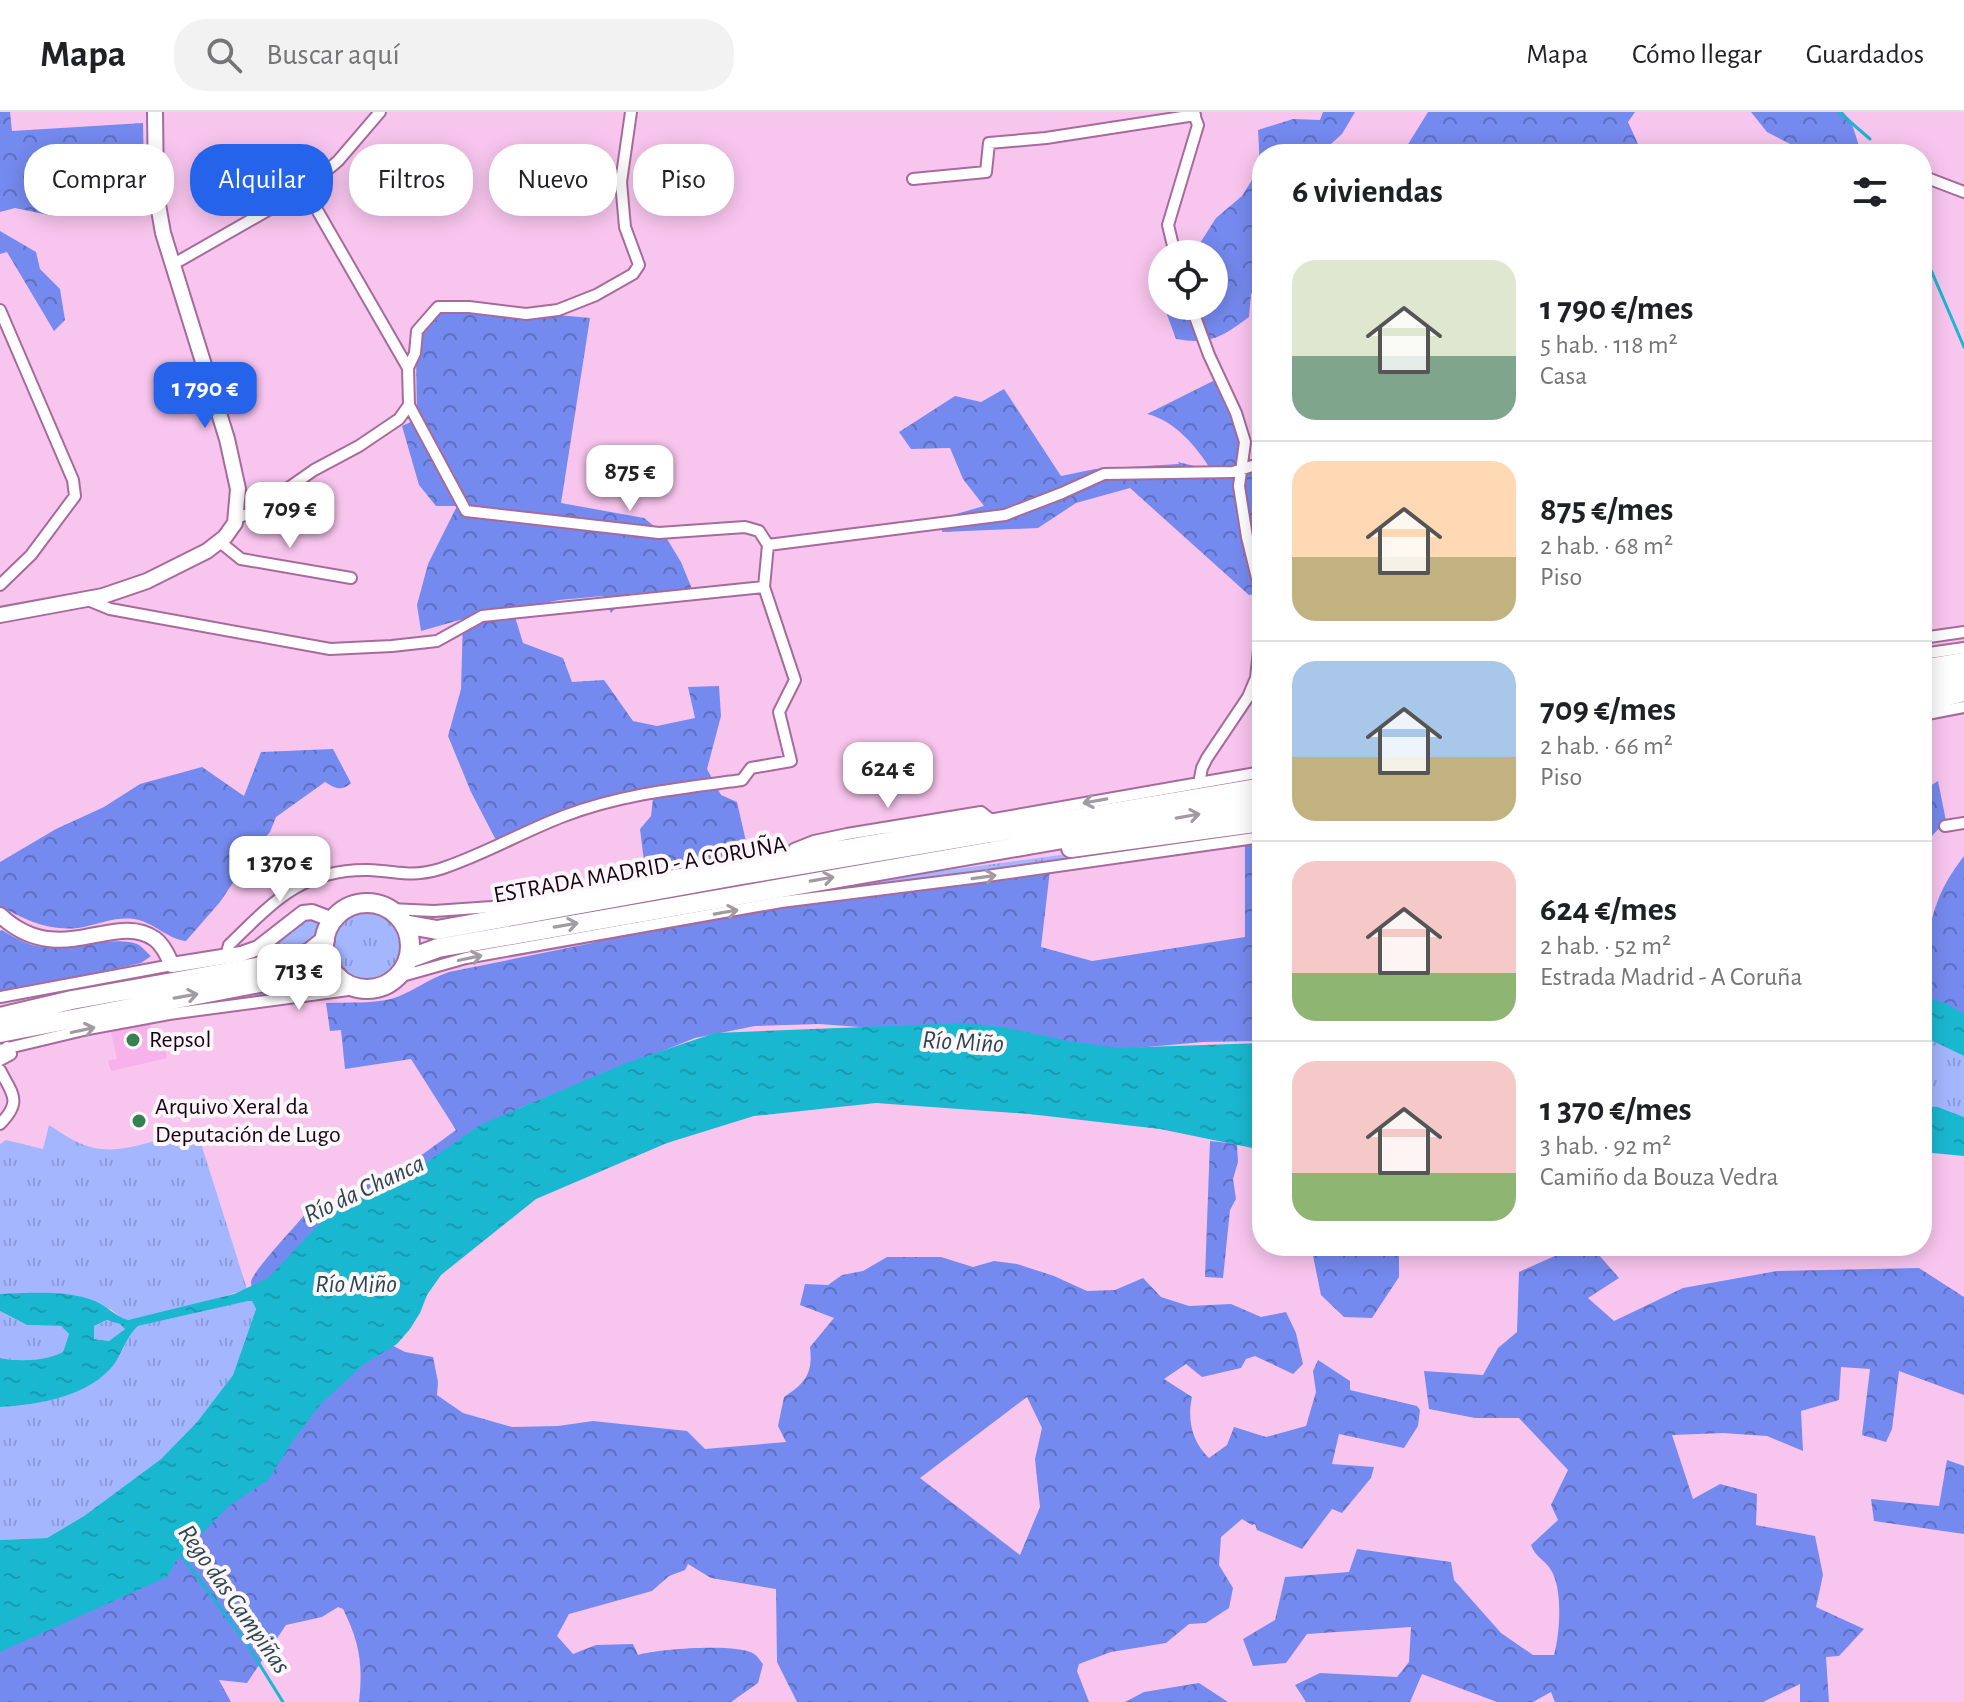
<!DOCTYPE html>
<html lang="es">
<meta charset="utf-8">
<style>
body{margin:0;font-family:"Alegreya Sans",sans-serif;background:#f2f2f2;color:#202124;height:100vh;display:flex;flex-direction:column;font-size:30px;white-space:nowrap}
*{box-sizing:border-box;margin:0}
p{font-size:26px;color:#757577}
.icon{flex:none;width:44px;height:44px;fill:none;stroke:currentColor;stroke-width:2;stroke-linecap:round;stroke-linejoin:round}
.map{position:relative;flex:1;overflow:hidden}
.panel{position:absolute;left:1252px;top:32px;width:680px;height:1112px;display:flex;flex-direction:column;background:#fff;border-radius:32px;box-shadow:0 4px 20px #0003}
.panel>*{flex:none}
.top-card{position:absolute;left:24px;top:32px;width:760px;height:72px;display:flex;gap:16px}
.controls{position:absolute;left:1148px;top:128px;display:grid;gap:16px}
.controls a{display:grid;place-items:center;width:80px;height:80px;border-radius:50%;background:#fff;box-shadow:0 4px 20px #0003;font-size:40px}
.price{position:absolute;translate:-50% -68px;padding:0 18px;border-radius:16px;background:#fff;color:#222;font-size:26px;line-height:52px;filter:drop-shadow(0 2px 4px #0008)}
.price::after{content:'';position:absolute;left:50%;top:48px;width:24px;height:18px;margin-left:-12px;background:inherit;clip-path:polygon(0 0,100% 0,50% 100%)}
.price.selected{background:#2563eb;color:#fff}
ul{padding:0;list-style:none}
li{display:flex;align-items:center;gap:24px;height:200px;padding:0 40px}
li+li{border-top:2px solid #e0e0e0}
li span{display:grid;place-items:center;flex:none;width:224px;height:160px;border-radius:24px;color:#555}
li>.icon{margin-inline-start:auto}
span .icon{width:96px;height:96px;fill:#fffc;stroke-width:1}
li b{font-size:34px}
h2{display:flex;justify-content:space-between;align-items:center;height:96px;padding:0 40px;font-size:34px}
.chip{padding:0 28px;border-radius:32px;background:#fff;box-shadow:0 4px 20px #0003;font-size:28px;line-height:72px}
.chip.selected{background:#2563eb;color:#fff}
header{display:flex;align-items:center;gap:48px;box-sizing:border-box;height:112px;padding:0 40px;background:#fff;border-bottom:2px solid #e0e0e0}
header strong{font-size:38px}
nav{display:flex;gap:44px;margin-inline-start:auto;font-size:28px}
.search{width:560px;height:72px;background:#f2f2f2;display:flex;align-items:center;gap:20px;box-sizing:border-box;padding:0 28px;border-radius:32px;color:#757577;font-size:30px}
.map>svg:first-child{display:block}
.built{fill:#f7b1eb}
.grass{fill:url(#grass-tufts)}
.forest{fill:url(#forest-crowns);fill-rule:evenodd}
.water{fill:url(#water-ripples);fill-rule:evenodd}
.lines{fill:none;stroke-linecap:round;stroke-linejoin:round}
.stream{stroke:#1ab7d1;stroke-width:3}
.street-casing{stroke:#a66b9c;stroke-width:14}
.secondary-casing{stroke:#a66b9c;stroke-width:18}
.highway-casing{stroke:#a66b9c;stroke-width:22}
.street{stroke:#fff;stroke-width:10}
.secondary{stroke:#fff;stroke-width:14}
.highway{stroke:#fff;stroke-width:18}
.oneway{stroke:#a29aa1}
.poi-dot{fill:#358251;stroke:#fdf6fb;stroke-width:3}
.labels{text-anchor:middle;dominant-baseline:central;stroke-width:8;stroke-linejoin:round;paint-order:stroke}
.street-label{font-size:24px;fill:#170314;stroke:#fdf6fb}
.poi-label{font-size:24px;fill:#170314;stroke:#fdf6fb;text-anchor:start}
.water-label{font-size:26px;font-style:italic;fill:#2a474d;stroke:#fdf6fb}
</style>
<header>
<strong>Mapa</strong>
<div class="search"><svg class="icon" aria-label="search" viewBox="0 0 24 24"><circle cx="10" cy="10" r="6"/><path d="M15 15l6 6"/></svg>Buscar aquí</div>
<nav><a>Mapa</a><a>Cómo llegar</a><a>Guardados</a></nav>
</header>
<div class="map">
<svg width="1964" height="1590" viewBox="0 0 1964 1590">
<defs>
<pattern id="grass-tufts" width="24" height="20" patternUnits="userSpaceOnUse" patternTransform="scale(2)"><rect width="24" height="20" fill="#a4b6fe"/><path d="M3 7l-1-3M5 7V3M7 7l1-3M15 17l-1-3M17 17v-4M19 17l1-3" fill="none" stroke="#8c9bd9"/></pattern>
<pattern id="forest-crowns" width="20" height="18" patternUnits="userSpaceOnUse" patternTransform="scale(2)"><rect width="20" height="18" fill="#758aef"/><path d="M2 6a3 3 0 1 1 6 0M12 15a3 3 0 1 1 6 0" fill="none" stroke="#5f6fc0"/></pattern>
<pattern id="water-ripples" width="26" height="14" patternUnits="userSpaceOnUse" patternTransform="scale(2)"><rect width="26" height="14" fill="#1ab7d1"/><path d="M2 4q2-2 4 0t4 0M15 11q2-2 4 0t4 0" fill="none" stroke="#179cb3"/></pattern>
</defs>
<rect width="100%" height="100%" fill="#f8c5ee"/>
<path class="built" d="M150 911 155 938 165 936 167 946 111 959 108 949 117 947 111 920Z"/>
<path class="grass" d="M1262 716V721L1134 737 939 766 821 779 575 821 420 854 436 845 836 773Z
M332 834a36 36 0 1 1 72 0a36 36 0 1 1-72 0Z
M308 807 319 809 321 815 313 831 263 847 261 842C278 831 291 814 308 807Z
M142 863 144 868 0 899V894Z
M311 870 333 874C299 883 264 883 229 889 152 901 76 916 0 934V931L35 921Z
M1922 924 1964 944V1005L1938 995 1922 994Z
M49 1013C63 1022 78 1033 95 1036 127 1043 166 1022 197 1019L247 1177 193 1194 128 1208 121 1206 112 1198 66 1182H0V1032L6 1028 43 1037Z
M252 1188 256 1197 233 1263 197 1310 161 1347 84 1404 47 1426 0 1428V1295C39 1293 88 1283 115 1251 124 1239 127 1224 138 1214Z
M0 1199 27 1213 61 1214 69 1222 63 1240C45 1249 19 1250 0 1246Z
M108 1208 120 1212 125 1217 109 1229 94 1227V1214Z"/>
<path class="forest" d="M0 0H10L12 19 143 11 144 64H99L95 89 53 104 15 96 0 100Z
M1323 0H1355L1342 22 1320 42H1262V166L1251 182 1249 205C1222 225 1210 233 1176 227L1166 200 1171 194H1214V142H1193L1216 106 1242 84 1260 55 1258 18 1293 7 1320 8Z
M1428 0H1635L1628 10 1638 32 1648 42H1402Z
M1751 0H1843L1851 9 1860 37 1886 42H1797L1794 34 1767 20Z
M0 119 36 140 40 157 60 177 65 208 54 219 7 140 0 142Z
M452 193 590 206 561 391 644 406 664 422 681 450 692 477 628 482 611 501 603 484 559 488 513 498 523 531 563 546 572 570 604 568 633 609 657 614 695 606 688 575 719 574 721 604 707 657 721 683 737 690 750 747 646 765 640 717 651 704 654 677 498 732 471 680 448 624 461 577 463 507 421 519 417 493 428 452 457 394H436L419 373 402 314 417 307 416 243 426 209Z
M1215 268 1252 354 1253 421H1262V481L1249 483 1130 376 1076 391 1038 416 942 420V406L984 394 963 367 950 336 911 337 899 320 955 284 981 290 1004 277 1061 364 1095 357 1179 352 1178 350 1211 358C1197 335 1174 308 1147 302Z
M333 637 351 671C341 680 335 676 325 670L276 705 270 720 255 738 220 790 186 829C167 827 154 810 134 807 115 805 102 811 84 815 53 821 27 809 0 794V750L56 717 104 695 140 672 202 655 244 684 261 640Z
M1938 669 1946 709 1931 725 1922 726V679Z
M1262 730V929L1203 930 1114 938 1011 926 819 912 755 914 695 926 520 996 254 1183C253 1180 251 1174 251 1170 251 1161 296 1114 305 1102L332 1105 366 1073 412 1050 456 1018 411 947 345 957 341 918 330 919 326 891C347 890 371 892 391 887 411 881 428 867 449 860L592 831 616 822 830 785 996 769 1050 758 1041 835 1092 849 1245 825V734Z
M1964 744V906L1922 886V841L1925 837C1934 796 1938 778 1964 744Z
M2 818C15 826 27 833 42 835 69 839 115 823 137 832 142 834 147 841 151 844L141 851 0 883V819Z
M1210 1029 1237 1032 1238 1050 1233 1067 1236 1087 1230 1098 1223 1166 1205 1165Z
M1311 1134H1399V1165L1372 1206 1344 1205 1321 1183Z
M1577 1134H1591L1619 1166 1588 1186 1614 1209 1683 1176 1777 1159 1919 1156 1964 1185V1283L1899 1259 1892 1317 1886 1330 1862 1323 1870 1257 1841 1255 1839 1288 1801 1299 1803 1339 1767 1324 1723 1321 1672 1323 1693 1387 1720 1372 1757 1382 1756 1413 1815 1424 1823 1463 1816 1495 1864 1517 1839 1544 1826 1545 1829 1590H1800V1572L1763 1590H1555L1551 1580 1533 1590H1497L1422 1562 1410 1590H1306L1295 1573 1320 1561 1397 1565 1409 1550 1411 1515 1307 1522 1286 1551 1253 1554 1243 1527 1275 1508 1285 1465 1349 1460 1357 1437 1451 1450 1454 1468 1501 1521 1533 1543H1554C1560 1522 1563 1477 1551 1458 1545 1448 1535 1445 1531 1433L1558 1408 1551 1393 1568 1358 1519 1306H1475L1429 1297 1424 1259 1483 1263 1498 1236 1517 1220 1519 1160Z
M887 1145H941L973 1155 994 1149 1017 1152 1054 1164 1087 1179 1115 1178 1143 1166 1161 1185 1189 1194 1231 1192 1261 1205 1286 1200 1296 1221 1303 1252 1293 1262 1255 1244 1246 1247 1241 1256 1202 1265 1186 1252 1164 1267 1192 1285C1187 1308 1192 1330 1209 1346L1227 1333 1234 1315 1266 1325 1306 1314 1316 1280 1313 1259 1318 1248 1350 1269V1278L1417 1294 1420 1298 1418 1314 1404 1336 1339 1322 1332 1352 1374 1355 1371 1366 1342 1401 1332 1397 1302 1437 1257 1418 1255 1412 1252 1413 1242 1407 1221 1425 1219 1453 1233 1476 1229 1496 1206 1511 1189 1512 1166 1531 1111 1540 1079 1552 1077 1559 1089 1590H797L777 1550 776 1477 711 1466 688 1452 685 1458 669 1464 652 1479 569 1502 557 1524 573 1542 596 1533 633 1532 638 1543C658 1537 738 1531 754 1542 758 1544 760 1549 763 1552L758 1571 731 1590H359C363 1553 360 1531 343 1497L338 1495 322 1505 286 1513 247 1571 219 1568 231 1590H0V1535L382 1228 405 1240 433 1245 438 1270 437 1283 463 1301 512 1315 558 1314 593 1309 687 1319 705 1337 786 1330 778 1314 784 1285C806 1271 813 1261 810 1235L834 1206 800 1193 805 1172 828 1173 842 1163 863 1159ZM1027 1285 1042 1316 1035 1347 1040 1395 1020 1443 920 1366Z
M1947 1348 1964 1354V1422L1874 1409 1871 1387 1939 1394Z
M1199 1571 1228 1590H1125L1144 1580Z"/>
<path class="water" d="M1922 884 1945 891 1964 902V944L1922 924Z
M965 911 1003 915 1068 929 1117 936 1262 931V1038L1160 1017 1029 1002 876 991 754 1004 667 1031 536 1087 441 1163 427 1183 420 1201 410 1217 397 1232 363 1253 320 1293 293 1329 268 1368 228 1395 180 1443 167 1465 0 1540V1428L47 1426 84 1404 161 1347 197 1310 233 1263 256 1197 252 1189H248L138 1214C127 1224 123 1239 115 1251 91 1284 38 1293 0 1295V1246C19 1250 45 1249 63 1240L69 1222 61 1214 27 1213 0 1199V1182C31 1181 66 1178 95 1189 107 1194 116 1205 128 1208L234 1182 268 1166 323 1108 349 1089 369 1081 427 1050 480 1013 626 951 715 921ZM107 1208 120 1212 125 1217 109 1229 94 1227V1214Z
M1922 994 1938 995 1964 1005V1044L1922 1040Z"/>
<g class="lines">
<path class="stream" d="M1839 0 1870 27
M1922 137 1964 235
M178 1439 245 1529 283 1590"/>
<g class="street-casing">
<path id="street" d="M1922 64 1964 80
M913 67 986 60 989 31 1046 26 1195 3
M305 77 408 256
M1175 142 1168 113 1198 13 1193 0
M172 153 305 77 338 49 380 0
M1191 194 1209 243 1236 301 1245 330 1239 374 1247 425 1262 486
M0 198 73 368 75 384 31 443 0 473
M409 293 466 399 659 421 745 415 759 419 768 433
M236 406 254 400 314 358 359 334 399 307 409 293 408 256 415 241 417 219 438 195H469L526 202 558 198 596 183 633 162 639 153 625 115 621 70 631 0
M220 430 241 447 351 466
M88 488 110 497 330 537 392 534 437 529 482 504 764 475
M1922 526 1964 520
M1922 542 1964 536
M1922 603 1964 595
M1199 671 1202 656 1207 646 1248 585 1256 566 1262 510
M1945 714 1964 711
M794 737 814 729 847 722 981 700 990 707
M389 797 434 799 492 795 1262 660
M226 844 229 833C273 790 302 757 368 758 398 759 410 766 440 757 483 743 522 720 564 704 621 682 682 676 742 668L751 656 791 649 779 600 795 568 764 475 768 433 1005 403 1062 381 1104 362 1233 360 1262 351
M395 866 466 846 781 790 980 765 1262 725
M0 885 172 853
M0 938 88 917 169 902 363 876
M0 948 11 942 7 935
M0 958C12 982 23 989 0 1012"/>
</g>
<g class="secondary-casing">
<path id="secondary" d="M0 503 103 484 147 469 207 439 225 425 235 411 238 377 227 327 163 121 156 81 155 0
M0 803C59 859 115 798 155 827 163 833 168 844 172 853L241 842 258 836 303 801 312 800 333 808"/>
</g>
<g class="highway-casing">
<path id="highway" d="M1922 557 1964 550
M1922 574 1964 566
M1922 591 1964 580
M1071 736 1262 710
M324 834a43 43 0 1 1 86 0a43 43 0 1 1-86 0Z
M404 812 437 818 742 763 1262 675
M408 847 438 836 1262 692
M0 905 72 888 279 851 309 841 325 828
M0 921 306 862 338 865"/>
</g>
<use href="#street" class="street"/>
<use href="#secondary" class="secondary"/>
<use href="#highway" class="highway"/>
</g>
<defs><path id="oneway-shaft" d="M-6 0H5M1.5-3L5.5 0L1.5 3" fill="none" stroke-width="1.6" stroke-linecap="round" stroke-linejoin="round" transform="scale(2)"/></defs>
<g class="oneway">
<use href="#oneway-shaft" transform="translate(1095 689) rotate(170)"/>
<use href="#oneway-shaft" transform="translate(1188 704) rotate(-10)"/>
<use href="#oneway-shaft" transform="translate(984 765) rotate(-8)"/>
<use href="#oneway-shaft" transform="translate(822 767) rotate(-10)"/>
<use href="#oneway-shaft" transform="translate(726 800) rotate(-10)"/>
<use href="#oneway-shaft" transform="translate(566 813) rotate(-10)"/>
<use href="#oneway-shaft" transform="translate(470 846) rotate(-12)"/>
<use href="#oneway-shaft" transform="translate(186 884) rotate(-10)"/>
<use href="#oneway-shaft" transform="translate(83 918) rotate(-12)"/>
</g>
<g class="poi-dot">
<circle cx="133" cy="928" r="8"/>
<circle cx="139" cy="1009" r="8"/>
</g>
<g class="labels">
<g class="street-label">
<text transform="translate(640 758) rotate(-10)">ESTRADA MADRID - A CORUÑA</text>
</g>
<g class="poi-label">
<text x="149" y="928">Repsol</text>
<text x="155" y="995">Arquivo Xeral da<tspan x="155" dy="28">Deputación de Lugo</tspan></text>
</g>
<g class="water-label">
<text transform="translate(963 930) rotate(3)">Río Miño</text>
<text transform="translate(364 1077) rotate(-25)">Río da Chanca</text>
<text x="356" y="1172">Río Miño</text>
<text transform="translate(234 1487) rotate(55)">Rego das Campiñas</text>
</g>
</g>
</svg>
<div class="controls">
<a><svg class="icon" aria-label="locate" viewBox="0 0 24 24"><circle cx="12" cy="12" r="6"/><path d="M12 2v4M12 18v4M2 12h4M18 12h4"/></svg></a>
</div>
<b class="price selected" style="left:205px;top:318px">1 790 €</b>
<b class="price" style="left:630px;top:401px">875 €</b>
<b class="price" style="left:290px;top:438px">709 €</b>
<b class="price" style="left:888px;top:698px">624 €</b>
<b class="price" style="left:280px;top:792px">1 370 €</b>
<b class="price" style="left:299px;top:900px">713 €</b>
<div class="top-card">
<a class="chip">Comprar</a>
<a class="chip selected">Alquilar</a>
<a class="chip">Filtros</a>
<a class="chip">Nuevo</a>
<a class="chip">Piso</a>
</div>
<section class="panel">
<h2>6 viviendas<svg class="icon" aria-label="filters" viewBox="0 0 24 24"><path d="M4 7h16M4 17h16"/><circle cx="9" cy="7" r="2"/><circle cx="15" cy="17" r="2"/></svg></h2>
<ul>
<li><span style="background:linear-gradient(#dfe7d0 60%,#7fa58c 0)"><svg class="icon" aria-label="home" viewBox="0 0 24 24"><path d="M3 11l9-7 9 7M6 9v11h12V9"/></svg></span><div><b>1 790 €/mes</b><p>5 hab. · 118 m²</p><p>Casa</p></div></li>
<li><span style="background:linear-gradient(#ffd9b3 60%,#c2b280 0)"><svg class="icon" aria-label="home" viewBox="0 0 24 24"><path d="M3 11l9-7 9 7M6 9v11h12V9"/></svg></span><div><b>875 €/mes</b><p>2 hab. · 68 m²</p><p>Piso</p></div></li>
<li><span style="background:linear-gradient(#a9c7e8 60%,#c2b280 0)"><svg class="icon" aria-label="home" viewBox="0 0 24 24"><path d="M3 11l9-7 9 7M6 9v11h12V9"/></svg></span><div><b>709 €/mes</b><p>2 hab. · 66 m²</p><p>Piso</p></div></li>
<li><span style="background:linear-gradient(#f6c9c9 70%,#8fb573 0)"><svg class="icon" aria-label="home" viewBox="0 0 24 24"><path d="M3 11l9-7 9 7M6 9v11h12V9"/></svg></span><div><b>624 €/mes</b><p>2 hab. · 52 m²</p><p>Estrada Madrid - A Coruña</p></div></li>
<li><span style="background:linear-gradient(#f6c9c9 70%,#8fb573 0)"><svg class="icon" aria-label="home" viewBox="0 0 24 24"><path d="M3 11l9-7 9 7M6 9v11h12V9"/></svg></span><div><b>1 370 €/mes</b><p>3 hab. · 92 m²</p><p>Camiño da Bouza Vedra</p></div></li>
</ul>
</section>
</div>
